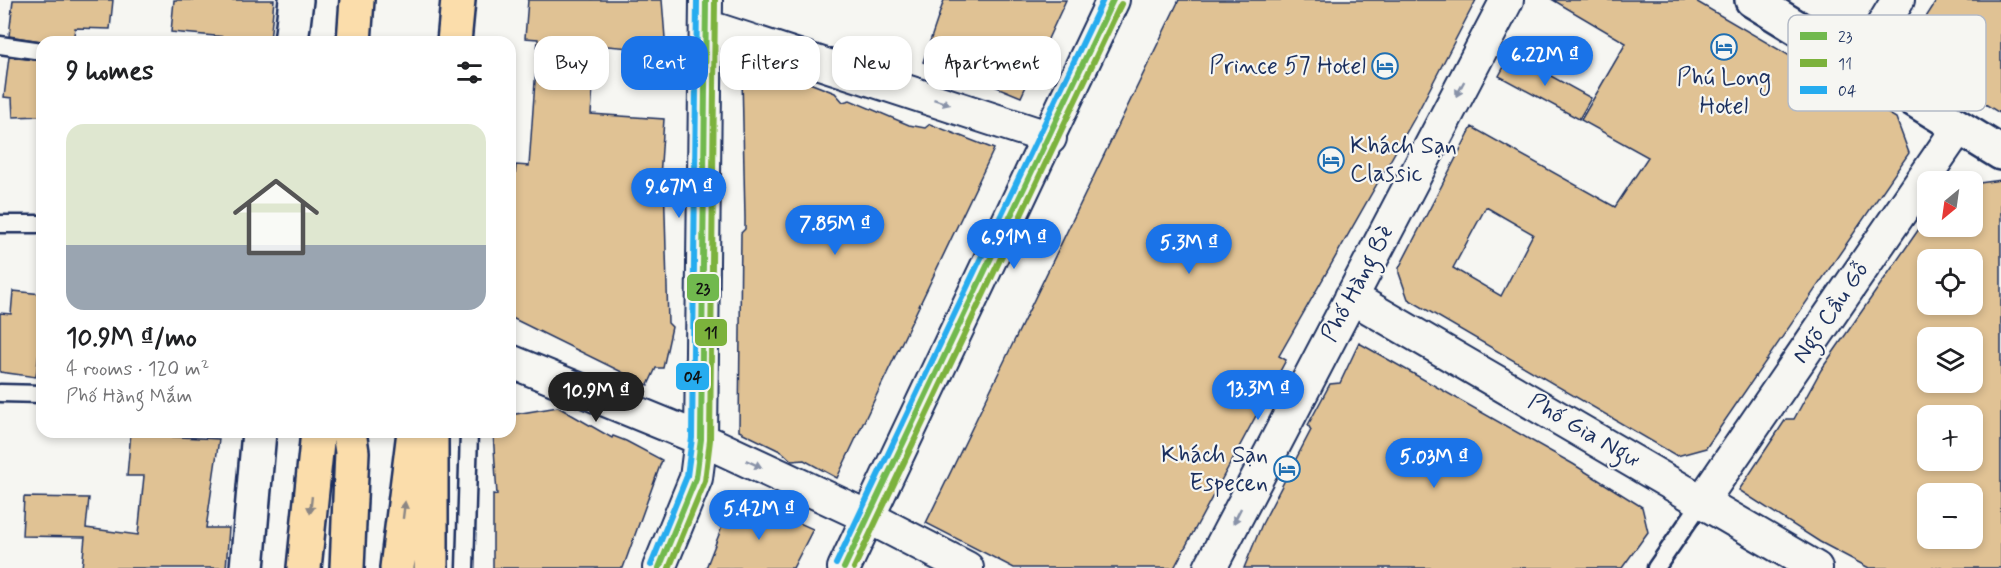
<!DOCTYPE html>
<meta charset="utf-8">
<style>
body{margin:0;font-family:Mynerve,sans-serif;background:#f6f6f6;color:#202124;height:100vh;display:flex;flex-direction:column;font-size:22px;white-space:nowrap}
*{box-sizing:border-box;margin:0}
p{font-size:20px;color:#757577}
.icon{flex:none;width:33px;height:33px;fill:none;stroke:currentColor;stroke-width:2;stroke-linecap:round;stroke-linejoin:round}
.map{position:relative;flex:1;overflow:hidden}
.sheet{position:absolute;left:36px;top:36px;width:480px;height:402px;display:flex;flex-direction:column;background:#fff;border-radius:18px;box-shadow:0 3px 9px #0003}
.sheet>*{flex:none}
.top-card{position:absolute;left:534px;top:36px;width:570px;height:54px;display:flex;gap:12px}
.needle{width:39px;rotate:209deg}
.fabs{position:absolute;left:1917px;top:171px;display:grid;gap:12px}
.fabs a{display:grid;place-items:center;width:66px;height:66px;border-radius:12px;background:#fff;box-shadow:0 3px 9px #0003;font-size:30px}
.price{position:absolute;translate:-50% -51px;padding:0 14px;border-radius:21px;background:#1a73e8;color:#fff;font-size:20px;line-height:39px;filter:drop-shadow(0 2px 3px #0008)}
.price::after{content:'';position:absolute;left:50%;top:36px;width:18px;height:14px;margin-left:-9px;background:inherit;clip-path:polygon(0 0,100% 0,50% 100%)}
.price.selected{background:#222;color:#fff}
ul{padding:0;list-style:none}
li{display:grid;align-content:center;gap:12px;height:318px;padding:0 30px}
li span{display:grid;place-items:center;height:186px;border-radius:18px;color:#555}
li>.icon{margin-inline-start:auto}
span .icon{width:108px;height:108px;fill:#fffc;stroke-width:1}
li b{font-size:26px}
h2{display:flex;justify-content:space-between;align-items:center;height:72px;padding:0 30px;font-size:26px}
.chip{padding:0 21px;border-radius:18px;background:#fff;box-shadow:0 3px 9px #0003;font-size:21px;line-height:54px}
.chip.selected{background:#1a73e8;color:#fff}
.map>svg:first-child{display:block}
.building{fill:#e0c294;stroke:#1b2f5e;stroke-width:1.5;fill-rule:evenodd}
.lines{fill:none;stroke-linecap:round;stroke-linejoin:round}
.service-casing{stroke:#1b2f5e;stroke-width:21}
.minor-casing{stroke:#1b2f5e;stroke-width:36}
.tertiary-casing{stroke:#1b2f5e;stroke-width:38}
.primary-casing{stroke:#1b2f5e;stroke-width:38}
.service{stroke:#f6f6f2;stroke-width:16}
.minor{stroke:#f6f6f2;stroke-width:32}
.tertiary{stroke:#f6f6f2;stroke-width:33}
.primary{stroke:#fbddab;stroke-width:33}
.bus-1-casing{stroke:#f6f6f2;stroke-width:10}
.bus-2-casing{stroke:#f6f6f2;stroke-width:10}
.bus-3-casing{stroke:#f6f6f2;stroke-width:10}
.bus-1{stroke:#71b94e;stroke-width:6}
.bus-2{stroke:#7cb23c;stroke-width:6}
.bus-3{stroke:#26acef;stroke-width:6}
.oneway{fill:#8892a8}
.oneway2{fill:#8b8684}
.labels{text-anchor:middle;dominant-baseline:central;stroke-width:4.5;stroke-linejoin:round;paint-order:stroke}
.poi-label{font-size:24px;fill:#1b2f5e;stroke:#f6f6f2;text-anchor:end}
.street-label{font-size:24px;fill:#1b2f5e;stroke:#f6f6f2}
.key{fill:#f6f6f2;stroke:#b4bac6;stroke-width:1.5}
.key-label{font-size:16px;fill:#1b2f5e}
.line-badge{stroke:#f6f6f2;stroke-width:2}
.pale-badge-label{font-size:16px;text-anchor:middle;font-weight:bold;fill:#111}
</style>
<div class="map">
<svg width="2001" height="568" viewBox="0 0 2001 568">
<rect width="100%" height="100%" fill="#f6f6f2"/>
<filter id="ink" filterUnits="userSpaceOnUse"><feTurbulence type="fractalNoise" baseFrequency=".0167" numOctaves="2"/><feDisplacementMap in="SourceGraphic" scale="12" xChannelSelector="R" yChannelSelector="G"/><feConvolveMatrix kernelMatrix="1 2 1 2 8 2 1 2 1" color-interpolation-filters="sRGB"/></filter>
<g filter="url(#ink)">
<path class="building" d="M13 0H113L110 29 75 28 73 42H47L9 36Z
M174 0H274L270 41 171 32Z
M528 0H662L666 51 596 45 591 114 664 119 660 178H664L668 323 672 327 663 368H656L648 385 510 317V236L516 165 529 166 538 39 525 38Z
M944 0H1066L1021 97 975 78 971 80 923 62Z
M1179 0H1476L1414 119 1279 356 1286 360 1174 568H1014L926 523Z
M1553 0H1694L1896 118 1909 153 1706 448 1677 456 1408 299 1399 273V268L1472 127 1615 207 1648 157 1581 120 1626 43ZM1486 207 1533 234 1501 296 1453 268Z
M1937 0H2001V114L1918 62 1910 42Z
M1511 54 1591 98 1579 119 1499 76Z
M9 57 42 61V116L13 117 12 98 4 97Z
M761 64 835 93 843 102 850 100 909 125 925 128 930 124 994 149 837 478 804 460 792 461 782 452 739 431 741 233 745 229V217L742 76Z
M2001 180V568H1869L1820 542 1739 490 1786 419H1794L1821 370 1928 216V226H1972V184ZM1928 260H1972V304H1928ZM1928 338H1972V382H1928ZM1928 416H1972V460H1928ZM1928 494H1972V538H1928Z
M13 291 42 294V327L36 377 0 372V313L11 314Z
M1359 343 1573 464 1642 507 1648 532 1622 568H1244L1262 524 1311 430 1308 425 1330 384 1340 383Z
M558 407 612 438 613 436 626 441 662 460 623 568H493V494L497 495 493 432H510V415Z
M131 432H161V436L219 439 206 528H229L226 568H82L85 537 22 536 24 497 89 498 86 528 138 535 144 476H127Z
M757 504 813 529 793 568H706L727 514 753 511Z"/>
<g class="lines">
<g class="service-casing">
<path id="service" d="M0 45 42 51
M0 224H42
M0 393 42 394
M465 568 469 432
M1656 568 1703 500"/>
</g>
<g class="minor-casing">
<path id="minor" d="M706 26 1050 138
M1859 64 1898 0
M1351 297 1816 568
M510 361 701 439 868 517 967 568
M1703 500 1959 127
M659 568 696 478 701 439 706 0
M844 568 1113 0
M1210 568 1507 0"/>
</g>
<g class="tertiary-casing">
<path id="tertiary" d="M1752 0 2001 153
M291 42 296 0
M247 568 259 432"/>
</g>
<g class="primary-casing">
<path id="primary" d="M354 42 357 0
M454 42 458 0
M304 568 318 432
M347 568 352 452 349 432
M397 568 414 432
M431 568V438"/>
</g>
<use href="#service" class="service"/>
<use href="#minor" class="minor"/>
<use href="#tertiary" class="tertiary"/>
<use href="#primary" class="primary"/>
<g class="bus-1-casing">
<path id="bus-1" d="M659 568 696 478 701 439 706 0
M844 568 1113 0"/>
</g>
<g class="bus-2-casing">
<path id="bus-2" d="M669 568 705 481 710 440 715 0
M854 568 1121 4"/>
</g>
<g class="bus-3-casing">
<path id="bus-3" d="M836 564 1103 0
M651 565 687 476 692 438 697 0"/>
</g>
<use href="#bus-1" class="bus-1"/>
<use href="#bus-2" class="bus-2"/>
<use href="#bus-3" class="bus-3"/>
</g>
<defs><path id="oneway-solid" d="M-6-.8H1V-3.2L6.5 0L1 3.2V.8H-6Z" transform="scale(1.5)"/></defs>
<g class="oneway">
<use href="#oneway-solid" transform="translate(1460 89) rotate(118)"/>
<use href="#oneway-solid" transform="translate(942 102) rotate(18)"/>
<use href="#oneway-solid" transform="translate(754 464) rotate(25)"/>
<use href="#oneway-solid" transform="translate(1237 516) rotate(117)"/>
</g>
<g class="oneway2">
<use href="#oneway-solid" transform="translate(311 505) rotate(96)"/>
<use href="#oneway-solid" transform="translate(404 510) rotate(-83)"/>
</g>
</g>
<defs>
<g id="hotel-ring" transform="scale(1.35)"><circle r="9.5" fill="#f6f6f2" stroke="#1f6fb2" stroke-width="1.5"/><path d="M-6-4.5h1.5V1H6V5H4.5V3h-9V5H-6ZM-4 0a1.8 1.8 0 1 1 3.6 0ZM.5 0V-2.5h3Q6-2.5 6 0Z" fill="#1f6fb2"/></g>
</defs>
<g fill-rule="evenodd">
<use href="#hotel-ring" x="1724" y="47"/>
<use href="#hotel-ring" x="1385" y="66"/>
<use href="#hotel-ring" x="1331" y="160"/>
<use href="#hotel-ring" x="1287" y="469"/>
</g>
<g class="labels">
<g class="poi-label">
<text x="1366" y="66">Prince 57 Hotel</text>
<text x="1724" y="78" text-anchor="middle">Phú Long<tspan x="1724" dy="28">Hotel</tspan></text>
<text x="1350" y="146" text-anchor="start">Khách Sạn<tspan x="1350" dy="28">Classic</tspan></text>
<text x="1268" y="455">Khách Sạn<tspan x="1268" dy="28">Especen</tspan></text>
</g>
<g class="street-label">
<text transform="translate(1358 284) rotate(-62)">Phố Hàng Bè</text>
<text transform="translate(1831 313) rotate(-56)">Ngõ Cầu Gỗ</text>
<text transform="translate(1584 431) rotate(30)">Phố Gia Ngư</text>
</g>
</g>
<rect x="1788" y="15" width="198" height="96" rx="9" class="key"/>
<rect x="1800" y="32" width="27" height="8" fill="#71b94e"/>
<rect x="1800" y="59" width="27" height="8" fill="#7cb23c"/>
<rect x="1800" y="86" width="27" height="8" fill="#26acef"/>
<g class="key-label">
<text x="1838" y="42">23</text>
<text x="1838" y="69">11</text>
<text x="1838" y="96">04</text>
</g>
<g class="line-badge">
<rect x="686" y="273" width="34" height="29" rx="6" fill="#71b94e"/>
<rect x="694" y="318" width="34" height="29" rx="6" fill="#7cb23c"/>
<rect x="675" y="362" width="35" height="29" rx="6" fill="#26acef"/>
</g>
<g class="pale-badge-label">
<text x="703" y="294">23</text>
<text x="711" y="338">11</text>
<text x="693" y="382">04</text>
</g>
</svg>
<div class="fabs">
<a><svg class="needle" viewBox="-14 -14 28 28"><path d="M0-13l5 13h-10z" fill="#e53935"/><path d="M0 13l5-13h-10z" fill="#757577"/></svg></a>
<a><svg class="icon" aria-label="locate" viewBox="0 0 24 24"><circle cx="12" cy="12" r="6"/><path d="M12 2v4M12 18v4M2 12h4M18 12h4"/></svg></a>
<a><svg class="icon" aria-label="layers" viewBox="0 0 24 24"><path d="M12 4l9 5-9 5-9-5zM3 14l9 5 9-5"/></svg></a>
<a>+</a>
<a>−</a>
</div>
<b class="price" style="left:1545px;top:87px">6.22M ₫</b>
<b class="price" style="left:679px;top:219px">9.67M ₫</b>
<b class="price" style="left:835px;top:256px">7.85M ₫</b>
<b class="price" style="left:1014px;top:270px">6.91M ₫</b>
<b class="price" style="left:1189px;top:275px">5.3M ₫</b>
<b class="price" style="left:1258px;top:421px">13.3M ₫</b>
<b class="price selected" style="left:596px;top:423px">10.9M ₫</b>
<b class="price" style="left:1434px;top:489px">5.03M ₫</b>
<b class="price" style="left:759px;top:541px">5.42M ₫</b>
<div class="top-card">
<a class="chip">Buy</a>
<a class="chip selected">Rent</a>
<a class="chip">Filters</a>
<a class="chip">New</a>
<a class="chip">Apartment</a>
</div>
<section class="sheet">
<h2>9 homes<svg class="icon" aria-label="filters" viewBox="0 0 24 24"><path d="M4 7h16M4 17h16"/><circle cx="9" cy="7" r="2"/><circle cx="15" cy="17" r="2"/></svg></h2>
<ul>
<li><span style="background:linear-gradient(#dfe7d0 65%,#9aa5b1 0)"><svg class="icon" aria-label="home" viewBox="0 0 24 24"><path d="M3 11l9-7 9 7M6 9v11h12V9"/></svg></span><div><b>10.9M ₫/mo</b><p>4 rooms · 120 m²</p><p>Phố Hàng Mắm</p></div></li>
</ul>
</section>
</div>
